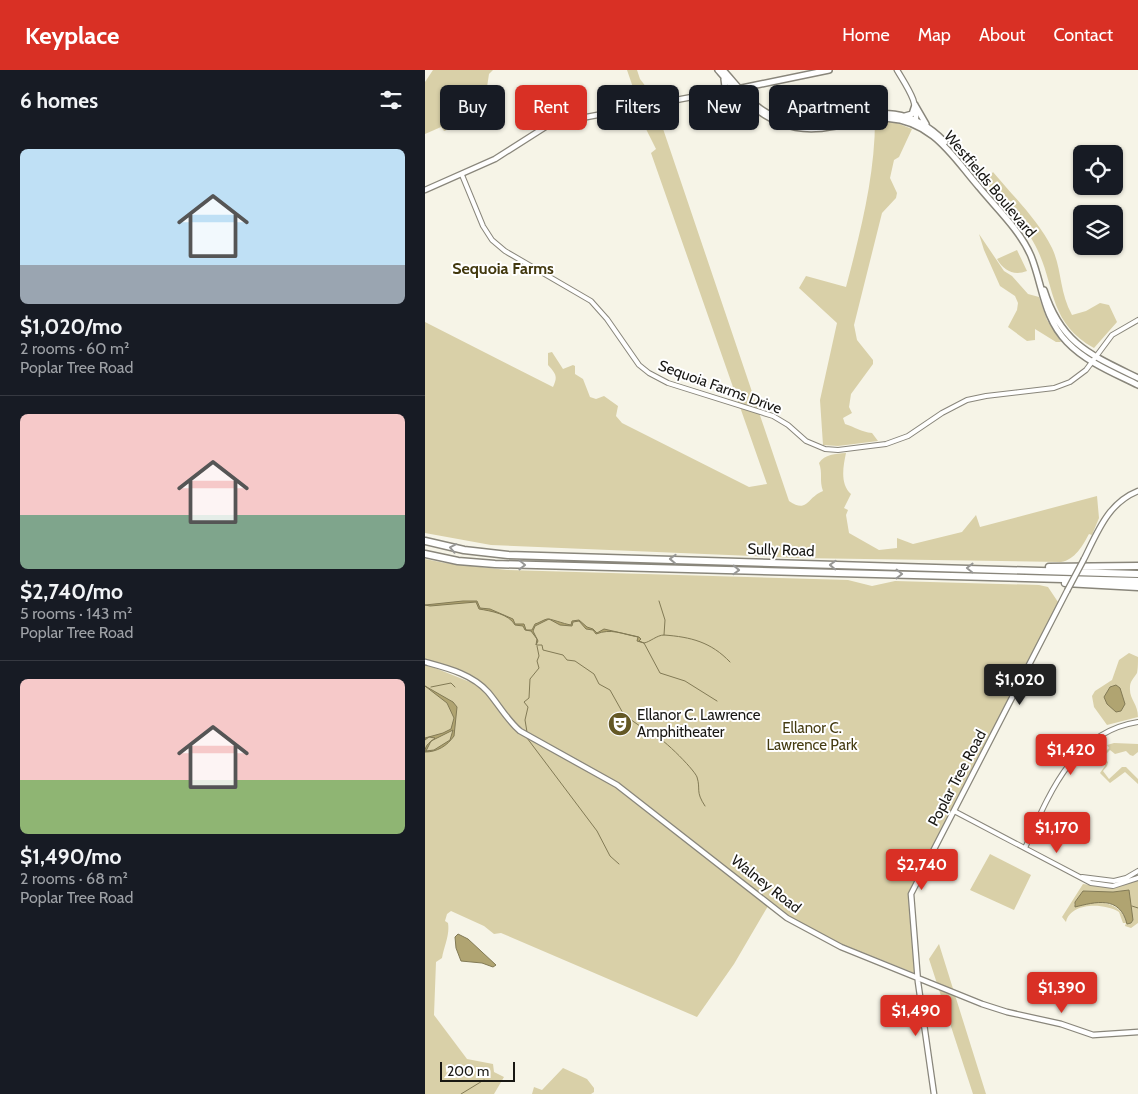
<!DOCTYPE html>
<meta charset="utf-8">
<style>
body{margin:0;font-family:Cabin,sans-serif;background:#242831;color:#f1f3f6;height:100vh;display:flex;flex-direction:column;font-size:19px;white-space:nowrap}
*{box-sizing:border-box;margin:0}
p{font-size:16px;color:#9ea1a6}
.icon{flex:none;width:28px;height:28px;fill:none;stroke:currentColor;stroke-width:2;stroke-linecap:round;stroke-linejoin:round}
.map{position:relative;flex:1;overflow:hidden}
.panel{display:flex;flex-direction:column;background:#171b24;width:425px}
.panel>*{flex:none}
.guide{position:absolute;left:15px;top:15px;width:475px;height:45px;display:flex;gap:10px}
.tools{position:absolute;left:648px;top:75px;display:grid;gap:10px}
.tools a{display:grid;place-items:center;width:50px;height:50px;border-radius:8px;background:#171b24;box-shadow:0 1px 4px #0004;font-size:25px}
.scale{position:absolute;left:15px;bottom:12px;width:75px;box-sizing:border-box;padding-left:5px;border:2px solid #181713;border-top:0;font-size:14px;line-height:18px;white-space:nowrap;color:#181713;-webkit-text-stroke:4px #fff;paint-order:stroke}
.price{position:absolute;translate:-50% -42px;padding:0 11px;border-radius:5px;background:#d93025;color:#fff;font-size:16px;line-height:32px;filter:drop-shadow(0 1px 2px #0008)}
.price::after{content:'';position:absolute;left:50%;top:30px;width:15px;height:11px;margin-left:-8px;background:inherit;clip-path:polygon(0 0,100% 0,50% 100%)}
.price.active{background:#222;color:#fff}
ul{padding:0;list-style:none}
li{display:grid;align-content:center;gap:10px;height:265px;padding:0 20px}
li+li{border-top:1px solid #363941}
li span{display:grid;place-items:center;height:155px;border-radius:8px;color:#555}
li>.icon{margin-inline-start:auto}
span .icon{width:90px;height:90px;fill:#fffc;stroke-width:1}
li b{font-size:21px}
h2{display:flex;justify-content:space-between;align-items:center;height:60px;padding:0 20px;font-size:21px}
.pill{padding:0 18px;border-radius:8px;background:#171b24;box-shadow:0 1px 4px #0004;font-size:18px;line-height:45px}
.pill.active{background:#d93025;color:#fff}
header{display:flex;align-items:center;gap:30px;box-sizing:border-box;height:70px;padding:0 25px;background:#d93025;color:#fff}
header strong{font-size:24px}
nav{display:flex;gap:28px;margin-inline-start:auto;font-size:18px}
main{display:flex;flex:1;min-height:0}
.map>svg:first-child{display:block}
.green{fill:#d9d0a8;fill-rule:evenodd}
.water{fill:#b0a471;stroke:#827a55;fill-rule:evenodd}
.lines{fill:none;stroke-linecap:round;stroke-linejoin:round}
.stream{stroke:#827a55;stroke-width:1}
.tertiary-casing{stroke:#89867b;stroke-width:6}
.secondary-casing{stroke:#89867b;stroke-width:7}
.primary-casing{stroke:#89867b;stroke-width:8}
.motorway-casing{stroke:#89867b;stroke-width:9}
.tertiary{stroke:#fff;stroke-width:4}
.secondary{stroke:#fff;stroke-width:4.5}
.primary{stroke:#fff;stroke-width:5}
.motorway{stroke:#fff;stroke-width:6}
.secondary-bridge-casing{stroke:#89867b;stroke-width:7;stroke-linecap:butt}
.secondary-bridge{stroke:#fff;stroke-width:4.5}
.oneway{stroke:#979795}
.labels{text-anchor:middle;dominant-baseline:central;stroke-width:4;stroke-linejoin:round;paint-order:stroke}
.street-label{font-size:15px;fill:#181713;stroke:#fff}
.poi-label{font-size:15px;fill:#181713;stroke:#fff;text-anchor:start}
.park-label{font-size:15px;fill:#453c12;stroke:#fff}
.neighbourhood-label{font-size:16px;font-weight:bold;fill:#42380e;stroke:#fff}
</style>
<header>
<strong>Keyplace</strong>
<nav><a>Home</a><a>Map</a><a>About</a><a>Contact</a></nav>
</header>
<main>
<section class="panel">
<h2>6 homes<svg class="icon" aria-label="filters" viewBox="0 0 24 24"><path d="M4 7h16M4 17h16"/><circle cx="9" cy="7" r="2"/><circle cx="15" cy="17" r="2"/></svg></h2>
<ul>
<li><span style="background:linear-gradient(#bfe0f5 75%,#9aa5b1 0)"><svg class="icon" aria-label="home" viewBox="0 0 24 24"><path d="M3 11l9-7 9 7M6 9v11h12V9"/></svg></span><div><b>$1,020/mo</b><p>2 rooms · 60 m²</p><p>Poplar Tree Road</p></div></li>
<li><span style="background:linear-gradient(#f6c9c9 65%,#7fa58c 0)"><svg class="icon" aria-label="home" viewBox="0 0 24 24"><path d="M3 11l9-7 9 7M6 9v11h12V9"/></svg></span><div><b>$2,740/mo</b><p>5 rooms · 143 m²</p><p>Poplar Tree Road</p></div></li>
<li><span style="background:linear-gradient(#f6c9c9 65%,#8fb573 0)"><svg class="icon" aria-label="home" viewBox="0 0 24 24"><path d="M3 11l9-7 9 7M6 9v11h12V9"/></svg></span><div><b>$1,490/mo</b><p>2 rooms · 68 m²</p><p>Poplar Tree Road</p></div></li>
</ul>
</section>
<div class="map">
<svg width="713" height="1024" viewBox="0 0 713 1024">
<rect width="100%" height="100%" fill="#f6f4e7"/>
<path class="green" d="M8 0H68L64 4 62 17 50 33 51 35C42 41 28 60 19 61L16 57 0 64V12Z
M202 0H212L215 9 231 30 213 32Z
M232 41 364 431C383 444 382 427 398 421 394 411 398 403 394 393 400 384 410 384 421 383 418 397 415 414 426 424L419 438 423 440 421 445 424 463 454 480 472 478V468L488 474 537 462 551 445 555 457 672 426 674 448 667 465 664 464C658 475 650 490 636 492L372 488 66 475 0 463V252L128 317C133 306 131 304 123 295V283L127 282 138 299 148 295 150 296V304L158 309 165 327 171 329 179 326 193 336 191 346 197 353 324 417 342 414 226 83 231 79 213 43Z
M450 50 472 53 487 59 474 87 469 90 465 108 472 123 471 128 457 143 429 255 432 270 448 290V294L426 324 424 337 427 343 418 348 420 354C430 357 436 362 447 363L453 371 413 376 398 375 395 330 412 253 374 218 381 206 421 217C435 164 450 106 450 50Z
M568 102C588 126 613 150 627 178 637 199 634 221 647 245L661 241 675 233 684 235 692 252 669 278C622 252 631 214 610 175 598 152 576 131 560 112Z
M554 164 579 201 587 206 603 224 614 227 622 250 636 272H631L610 259V270L602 271 583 257 592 240 593 233 590 226 575 216 559 180Z
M592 180 602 201C589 206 579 201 572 189Z
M0 489 20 493 82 500 423 510 447 516 470 511 614 515 623 517 633 532 487 817 484 839 492 904 401 868 367 848 195 715 95 659 51 610 0 591Z
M704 583 713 587C713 592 713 599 712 603 709 608 705 611 705 617 704 630 713 633 713 647L682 655 669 637 667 626 670 621 687 610 694 590Z
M0 594 50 614 62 624 90 659 201 723 343 836 309 894 272 947 76 863 69 864 59 856 26 841 22 844 20 851 23 853C25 865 19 876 17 888L11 892 9 945 42 989 68 994 69 1002 79 1007 69 1024H0Z
M689 673 713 674V682L708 686 705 685 701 681 690 684 685 680 678 687 683 692 682 696 678 701 684 709 697 697H701L713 709V714L700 702 685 713 675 703 680 696 676 686 684 678 682 675Z
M565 784 606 805 589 840 545 820Z
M713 810V853L706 858 700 856 701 853H698L694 842C679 833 646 832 641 852L637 847 658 814 688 818ZM704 820 706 853 702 854C696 829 670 830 649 835L658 821 688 822Z
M514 874 561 1024H548L504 889Z
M138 998 162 1009 169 1018V1022L166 1024H107L109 1017 117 1020Z"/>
<path class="water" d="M38 531H52L55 538 65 539 88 549 90 554H99L101 560H107L110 554C114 553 118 550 122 549 124 548 139 554 146 555L147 551 154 550 162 557 168 559 172 563 179 559 214 567 216 569 214 571 219 573 212 571 213 567C197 564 186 558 171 564L168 560 161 559 154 551 148 552 147 556 135 555 124 549 110 556 108 561 113 571 111 575 112 569 106 561 100 560 98 556 90 555C84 544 66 541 54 539L51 532 5 536 0 535Z
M691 615 695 618 700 634 696 641 691 642 682 634 679 627 685 617Z
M0 616 28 632 32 637 29 666C22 676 12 682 0 682 0 674 6 672 10 668L4 667 0 670V668L18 663 26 659 29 648 22 633ZM28 660 25 670 9 680 1 681 6 671Z
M704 820 708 850 706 853 702 854C695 825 670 832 650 837V832L658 821 688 822Z
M33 864 43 869 71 895 68 897 57 893 36 891 31 878 30 867Z"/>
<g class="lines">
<path class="stream" d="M234 531 240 550 239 565
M112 575H117L118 580 138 585 142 590 150 591 169 604 174 614 185 620 199 645 225 663C233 663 269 699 272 707 276 720 270 721 280 736
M6 617 26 613 30 617
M292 631 260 611 235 603 219 573C225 572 232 565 239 565 266 567 286 572 305 592
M102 662 100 650 103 637 99 632 104 628 105 609 114 598 112 591 114 586 112 576
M102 668 172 761 185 786 194 794
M707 836 713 838
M36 1024 59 1010"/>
<g class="tertiary-casing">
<path id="tertiary" d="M37 105 58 156 67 170 80 181 166 231 182 249 214 295 224 303 243 313 348 346 363 355 381 371 400 379 413 380 461 374 483 366 517 343 542 330 561 326 629 318 645 312 661 300 687 265 713 250
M529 741 666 813 688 816 713 808
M600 778C624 724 648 662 713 652
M657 807 689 811 701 808 713 801"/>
</g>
<g class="secondary-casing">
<path id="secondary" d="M472 0C482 17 495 34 490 54
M0 120 70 89 125 54 309 19
M659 489C673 461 683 433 713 421
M0 592C22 598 47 604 63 622 74 635 82 650 95 661L192 715 362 848 416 877 557 934 582 942 636 954 668 965 713 962
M509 1024 493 912 486 824 642 521"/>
</g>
<g class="primary-casing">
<path id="primary" d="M293 0C311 21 329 43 356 53 411 75 452 23 508 66 526 80 539 100 554 117 571 138 595 160 606 186 618 216 618 247 642 272 661 292 689 303 713 315
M298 0C312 15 324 33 342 43 408 79 456 7 520 72
M312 19 404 0
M292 23 300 17 299 9
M490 35 501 54
M480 46 487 44 490 35
M619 220C636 274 666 285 713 308"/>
</g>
<g class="motorway-casing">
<path id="motorway" d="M0 471 39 480 83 485 713 504
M0 484 33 491 70 494 713 511
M624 497 713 496
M640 513 713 517"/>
</g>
<use href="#tertiary" class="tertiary"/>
<use href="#secondary" class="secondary"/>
<use href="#primary" class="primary"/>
<use href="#motorway" class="motorway"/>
<g class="secondary-bridge-casing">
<path id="secondary-bridge" d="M642 521 659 489"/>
</g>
<use href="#secondary-bridge" class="secondary-bridge"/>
</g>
<defs><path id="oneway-chevron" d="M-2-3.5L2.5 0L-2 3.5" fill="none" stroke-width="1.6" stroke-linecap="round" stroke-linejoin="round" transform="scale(1.25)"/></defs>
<g class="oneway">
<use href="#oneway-chevron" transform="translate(28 478) rotate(-169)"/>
<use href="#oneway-chevron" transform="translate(248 489) rotate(-178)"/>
<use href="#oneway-chevron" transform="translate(97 495) rotate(1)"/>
<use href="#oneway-chevron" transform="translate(408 495) rotate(-178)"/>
<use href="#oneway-chevron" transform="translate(545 498) rotate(-179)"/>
<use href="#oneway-chevron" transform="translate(311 500) rotate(2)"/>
<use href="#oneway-chevron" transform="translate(474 504) rotate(1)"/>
</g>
<defs>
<g id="theatre-disc" transform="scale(1.25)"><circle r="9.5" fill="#645825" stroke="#fff"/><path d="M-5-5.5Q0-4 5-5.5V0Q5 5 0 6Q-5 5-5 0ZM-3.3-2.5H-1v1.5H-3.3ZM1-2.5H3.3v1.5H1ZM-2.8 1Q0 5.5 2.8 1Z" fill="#fff"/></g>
</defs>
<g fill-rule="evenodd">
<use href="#theatre-disc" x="195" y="654"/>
</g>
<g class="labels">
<g class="street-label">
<text transform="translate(565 114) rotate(50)">Westfields Boulevard</text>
<text transform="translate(295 317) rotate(20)">Sequoia Farms Drive</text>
<text transform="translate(356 480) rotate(2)">Sully Road</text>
<text transform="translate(532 708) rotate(-62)">Poplar Tree Road</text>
<text transform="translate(341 814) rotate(38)">Walney Road</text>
</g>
<g class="poi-label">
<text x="212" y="645">Ellanor C. Lawrence<tspan x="212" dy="17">Amphitheater</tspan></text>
</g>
<g class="park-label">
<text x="387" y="658">Ellanor C.<tspan x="387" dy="17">Lawrence Park</tspan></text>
</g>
<g class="neighbourhood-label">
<text x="78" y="198">Sequoia Farms</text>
</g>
</g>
</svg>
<div class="tools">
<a><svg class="icon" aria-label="locate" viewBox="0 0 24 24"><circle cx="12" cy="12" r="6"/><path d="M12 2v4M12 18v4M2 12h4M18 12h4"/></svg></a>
<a><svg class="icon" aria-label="layers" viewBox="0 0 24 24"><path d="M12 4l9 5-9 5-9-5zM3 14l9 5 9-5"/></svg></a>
</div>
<div class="scale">200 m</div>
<b class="price active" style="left:595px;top:636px">$1,020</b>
<b class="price" style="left:646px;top:706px">$1,420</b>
<b class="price" style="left:632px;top:784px">$1,170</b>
<b class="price" style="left:497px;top:821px">$2,740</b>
<b class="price" style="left:637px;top:944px">$1,390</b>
<b class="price" style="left:491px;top:967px">$1,490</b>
<div class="guide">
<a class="pill">Buy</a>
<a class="pill active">Rent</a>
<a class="pill">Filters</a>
<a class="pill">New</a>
<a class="pill">Apartment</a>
</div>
</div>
</main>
